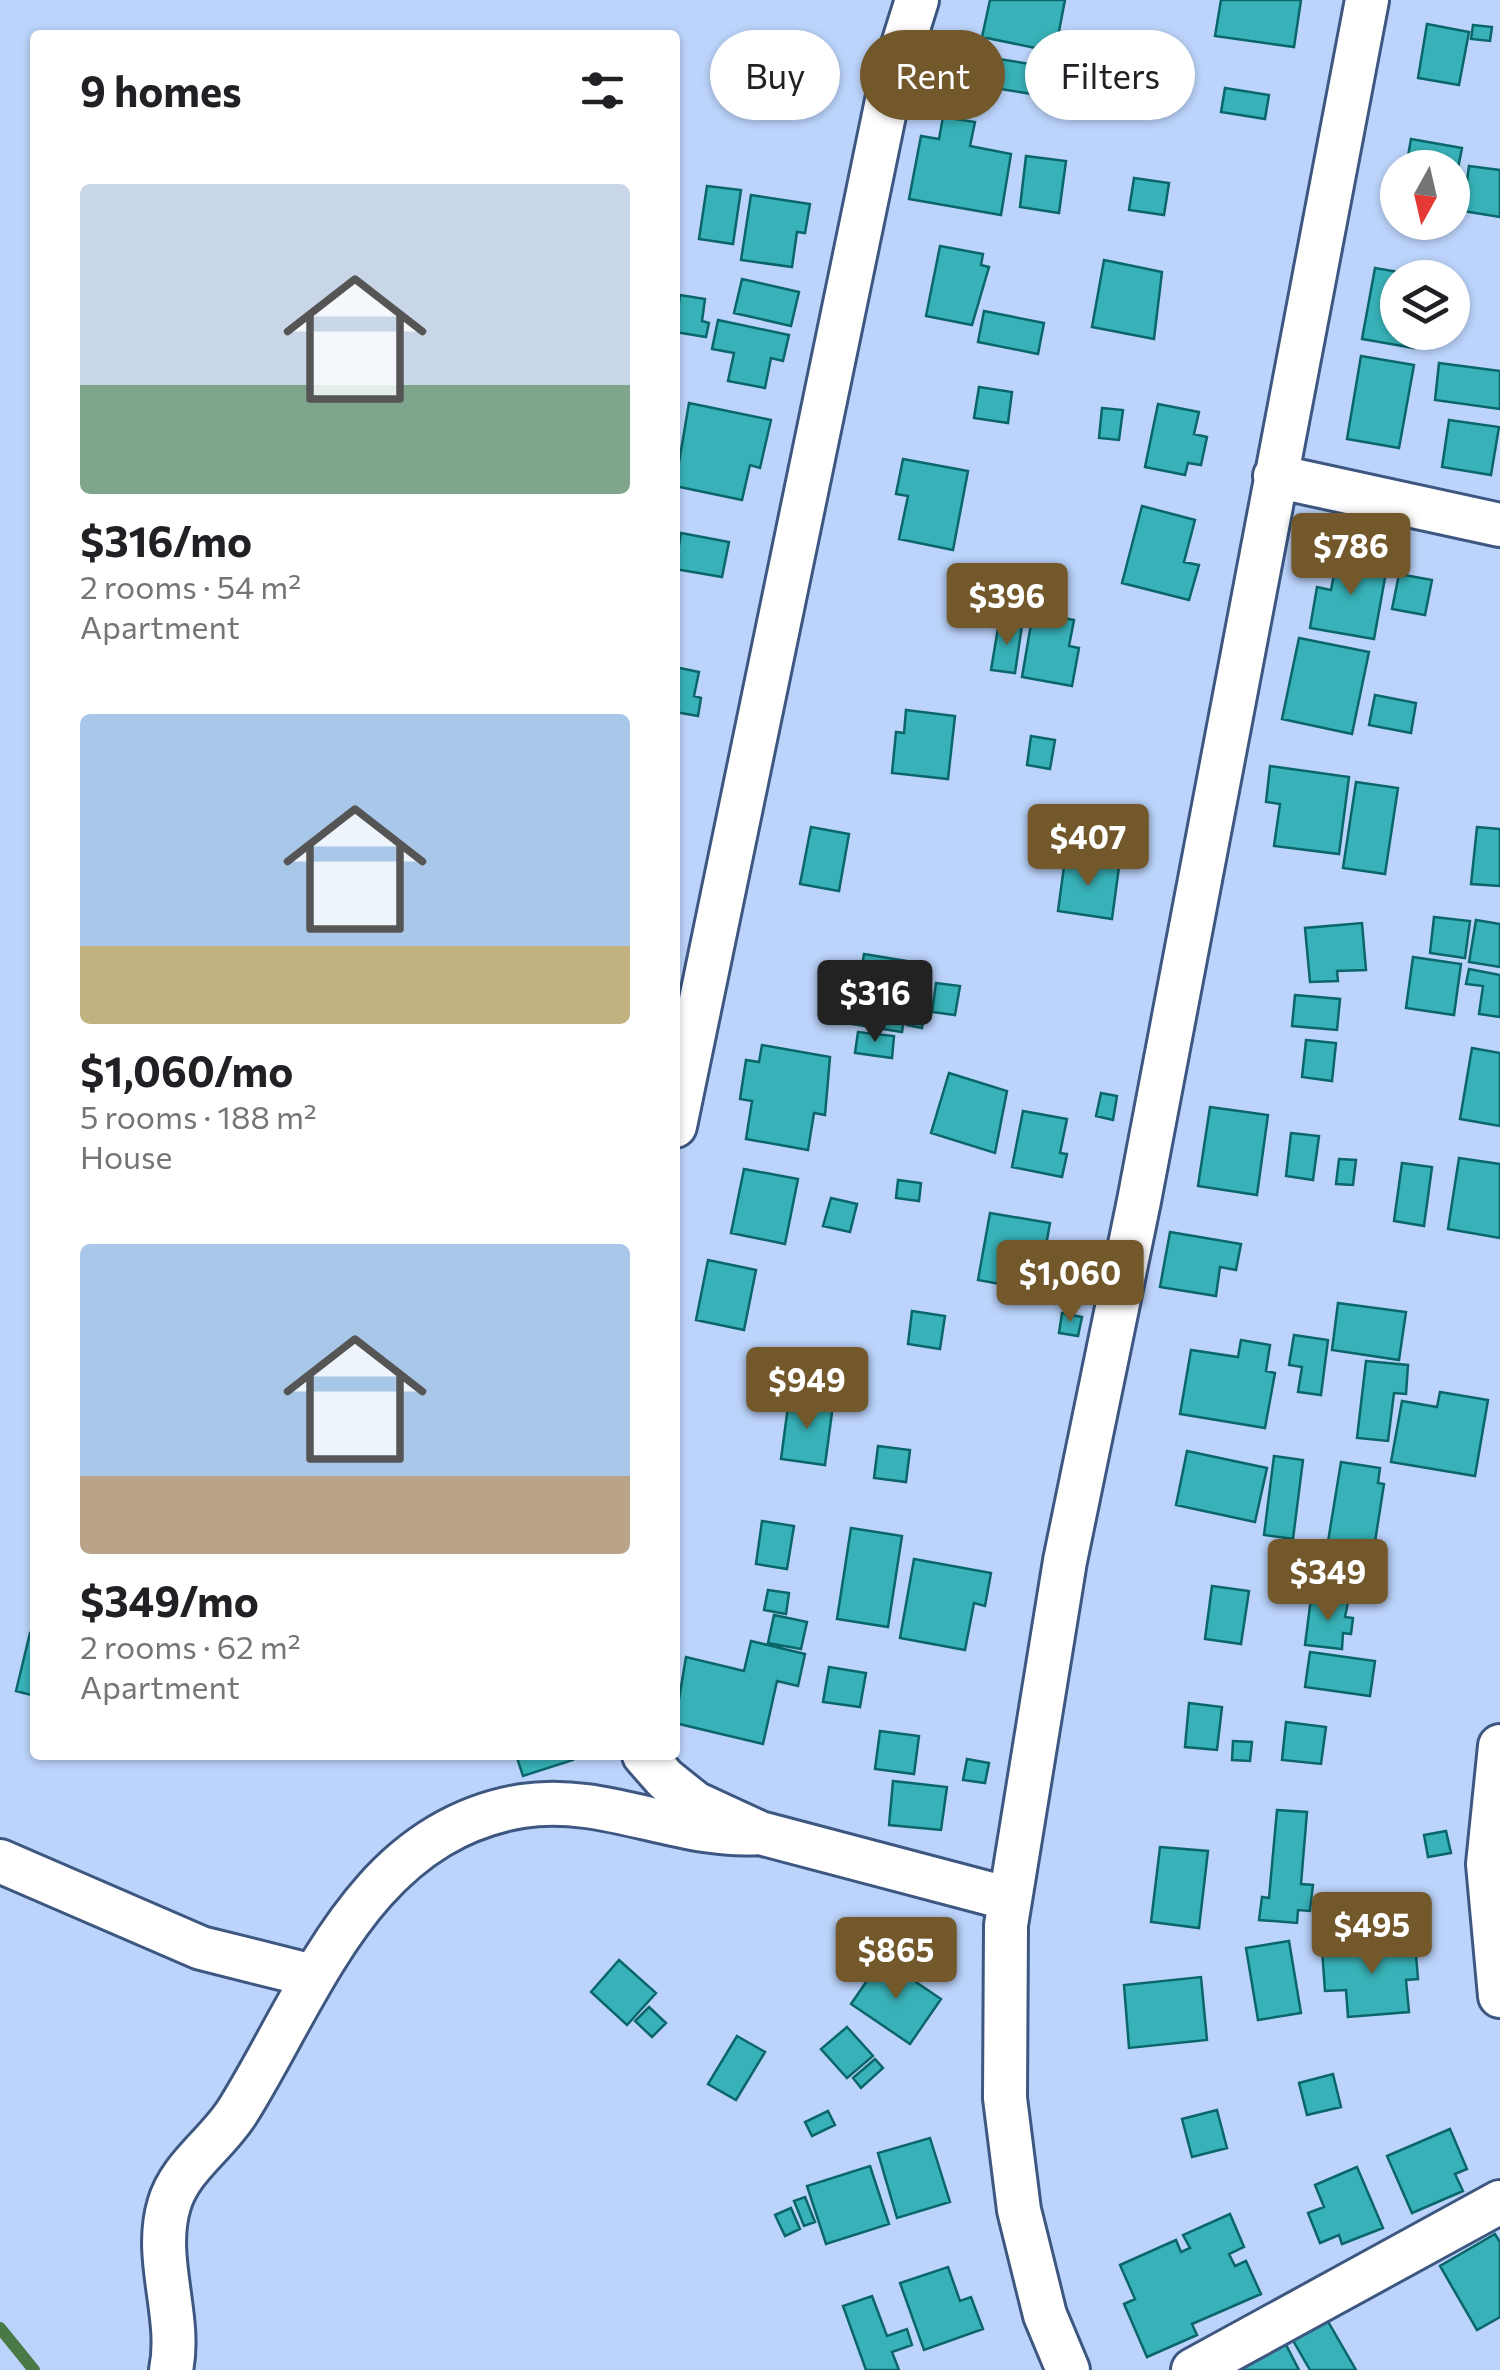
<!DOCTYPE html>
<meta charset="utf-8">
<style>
body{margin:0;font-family:Commissioner,sans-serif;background:#f2f2f2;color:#202124;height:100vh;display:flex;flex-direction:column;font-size:38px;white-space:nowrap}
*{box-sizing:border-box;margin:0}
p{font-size:32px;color:#757577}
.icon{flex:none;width:55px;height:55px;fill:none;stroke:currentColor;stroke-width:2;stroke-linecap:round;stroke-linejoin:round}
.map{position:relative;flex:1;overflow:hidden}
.sheet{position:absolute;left:30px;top:30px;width:650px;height:1730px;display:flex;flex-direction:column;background:#fff;border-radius:10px;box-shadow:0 2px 8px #0004}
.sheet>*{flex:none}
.guide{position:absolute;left:710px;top:30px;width:640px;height:90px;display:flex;gap:20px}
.needle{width:65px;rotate:188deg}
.controls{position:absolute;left:1380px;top:150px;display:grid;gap:20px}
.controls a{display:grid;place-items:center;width:90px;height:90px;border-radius:50%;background:#fff;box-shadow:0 2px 8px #0004;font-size:50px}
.price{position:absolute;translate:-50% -85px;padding:0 22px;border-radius:10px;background:#72582a;color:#fff;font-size:32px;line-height:65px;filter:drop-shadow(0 2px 5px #0008)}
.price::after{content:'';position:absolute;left:50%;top:60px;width:30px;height:22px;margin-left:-15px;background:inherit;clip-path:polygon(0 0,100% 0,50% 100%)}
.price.current{background:#222;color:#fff}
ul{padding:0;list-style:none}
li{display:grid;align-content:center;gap:20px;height:530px;padding:0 50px}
li span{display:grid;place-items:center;height:310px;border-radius:10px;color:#555}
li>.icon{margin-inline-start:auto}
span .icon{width:180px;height:180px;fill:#fffc;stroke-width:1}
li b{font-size:42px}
h2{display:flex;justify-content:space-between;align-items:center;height:120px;padding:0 50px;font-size:42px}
.tag{padding:0 35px;border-radius:45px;background:#fff;box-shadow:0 2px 8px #0004;font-size:35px;line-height:90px}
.tag.current{background:#72582a;color:#fff}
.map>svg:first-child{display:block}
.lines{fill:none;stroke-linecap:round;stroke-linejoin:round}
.stream{stroke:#497946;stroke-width:12}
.building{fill:#38b2b8;stroke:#0b666a;stroke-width:2.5}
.minor-casing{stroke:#3d5781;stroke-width:48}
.minor{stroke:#fff;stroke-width:42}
</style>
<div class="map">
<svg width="1500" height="2370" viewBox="0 0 1500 2370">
<rect width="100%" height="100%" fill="#bcd4fb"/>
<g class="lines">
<path class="stream" d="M0 2328 34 2370"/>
</g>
<path class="building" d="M990 0H1065L1055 52 982 37Z
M1221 0H1301L1294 47 1215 36Z
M1427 24 1469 32 1459 85 1418 78Z
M1473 25 1492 27 1490 41 1471 39Z
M980 56 1043 66 1038 95 975 85Z
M1126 64 1160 67 1157 94 1123 91Z
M1225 88 1269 95 1265 119 1221 112Z
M943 117 975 122 970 146 1011 154 1001 215 909 199 921 136 939 139Z
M1411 139 1462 148 1452 198V168H1406Z
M1026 156 1066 161 1059 213 1020 207Z
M1469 166 1500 170V217L1463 211Z
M1134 178 1169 183 1164 215 1129 210Z
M707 186 741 190 733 244 699 239Z
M751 195 810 204 805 233 797 232 792 267 741 260Z
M940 246 983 254 981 265 989 267 972 325 926 316Z
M1104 260 1162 272 1154 339 1092 327Z
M1375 268 1427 277 1398 278V332H1417L1414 348 1362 339Z
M742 279 799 292 791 326 734 313Z
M680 295 705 299 702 321 709 323 706 337 675 332Z
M984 311 1044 323 1038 354 978 342Z
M718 320 789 335 783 361 771 358 765 388 728 381 734 353 712 349Z
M1361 356 1414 365 1399 448 1347 439Z
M1439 363 1500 371V409L1435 400Z
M979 387 1012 392 1008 423 974 418Z
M689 403 771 420 760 468 750 465 742 500 675 486Z
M1158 404 1199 412 1194 434 1207 437 1201 465 1188 463 1185 475 1145 467Z
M1102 408 1123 410 1119 440 1099 438Z
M1449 420 1499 427 1491 475 1442 467Z
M903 459 968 471 953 550 899 539 908 496 896 494Z
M1142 506 1195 520 1184 562 1199 565 1189 600 1122 583Z
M681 533 729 542 722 577 675 569Z
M1338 553 1388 561 1374 639 1310 628 1317 587 1331 590Z
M1399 574 1432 580 1425 615 1392 609Z
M1033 612 1074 620 1069 646 1079 648 1072 686 1022 677Z
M999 622 1022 625 1015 673 991 670Z
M1299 638 1369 652 1352 734 1282 719Z
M675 667 699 672 694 696 701 698 698 716 675 712Z
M1375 695 1416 703 1411 733 1369 725Z
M906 710 955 716 948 779 892 773 896 732 904 733Z
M1031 736 1055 740 1050 769 1027 765Z
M1270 766 1349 777 1339 854 1274 846 1280 804 1266 802Z
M1356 782 1398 788 1385 874 1343 868Z
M811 827 849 834 839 891 800 884Z
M1477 827 1500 829V886L1471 884Z
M1065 859 1119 867 1112 919 1058 911Z
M1434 917 1470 921 1465 958 1430 953Z
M1476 920 1500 924V967L1469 962Z
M1362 923 1366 970 1337 971 1338 981 1310 982 1305 928Z
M864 954 913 962 902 1032 852 1024Z
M1413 957 1461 964 1454 1015 1406 1008Z
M1469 969 1500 975V1017L1479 1014 1483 986 1466 984Z
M936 983 960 986 955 1015 932 1012Z
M915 984 930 986 922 1028 907 1025Z
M1295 995 1340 999 1337 1030 1292 1026Z
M858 1032 894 1036 892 1058 855 1053Z
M1306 1040 1336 1043 1332 1081 1302 1077Z
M762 1045 830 1057 825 1115 814 1113 808 1150 746 1139 752 1101 740 1099 746 1060 759 1062Z
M1472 1048 1500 1053V1126L1460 1119Z
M949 1073 1007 1091 995 1153 931 1133Z
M1101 1093 1117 1096 1113 1120 1096 1116Z
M1210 1107 1268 1115 1257 1195 1198 1186Z
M1023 1111 1067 1119 1060 1153 1067 1154 1062 1177 1012 1167Z
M1291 1133 1319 1136 1313 1180 1286 1176Z
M1459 1158 1500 1164V1238L1448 1229Z
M1339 1159 1356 1160 1353 1185 1336 1184Z
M1402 1163 1432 1167 1424 1226 1394 1221Z
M744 1169 798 1179 785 1244 731 1233Z
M898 1180 921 1183 919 1201 896 1198Z
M831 1198 857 1204 850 1232 823 1226Z
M990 1213 1050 1223 1038 1291 978 1280Z
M1170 1232 1241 1244 1236 1270 1220 1267 1216 1296 1160 1287Z
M708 1260 756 1270 744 1330 696 1320Z
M1338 1303 1406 1312 1399 1360 1332 1350Z
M912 1311 945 1316 940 1349 908 1344Z
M1062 1313 1082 1317 1078 1336 1059 1333Z
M1294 1335 1328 1340 1321 1395 1298 1392 1302 1367 1289 1365Z
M1241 1340 1270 1345 1266 1371 1275 1373 1265 1428 1180 1414 1191 1350 1238 1357Z
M1366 1361 1408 1365 1406 1394 1394 1393 1388 1441 1357 1438Z
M1440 1392 1488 1400 1475 1476 1391 1462 1402 1401 1437 1407Z
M789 1399 833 1405 825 1465 781 1459Z
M878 1446 910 1450 906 1482 874 1478Z
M1187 1451 1267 1468 1255 1522 1176 1505Z
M1274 1456 1303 1460 1293 1539 1264 1535Z
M1341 1462 1380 1468 1378 1483 1384 1484 1375 1542 1363 1540 1360 1560 1326 1554Z
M762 1521 794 1526 787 1569 756 1564Z
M851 1528 902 1536 888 1627 837 1619Z
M914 1559 991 1573 985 1606 974 1603 965 1650 900 1638Z
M1212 1586 1249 1591 1241 1644 1205 1639Z
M768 1590 789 1593 786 1614 764 1610Z
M1311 1598 1348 1602 1345 1617 1353 1618 1351 1634 1343 1633 1342 1649 1305 1645Z
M774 1615 807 1622 801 1649 768 1643Z
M30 1633 35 1634V1696L16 1691Z
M751 1641 805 1654 798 1686 777 1681 763 1744 675 1723 686 1657 744 1671Z
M1310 1652 1375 1661 1370 1696 1305 1687Z
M829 1667 866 1673 860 1707 823 1702Z
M1189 1703 1222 1707 1217 1750 1185 1747Z
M1286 1722 1326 1727 1321 1764 1282 1760Z
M880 1731 919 1736 914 1774 875 1769Z
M1233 1741 1252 1742 1250 1761 1232 1760Z
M516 1755H572L573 1760 523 1776Z
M967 1759 989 1763 985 1783 963 1780Z
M893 1781 947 1787 941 1830 889 1825Z
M1277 1810 1307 1812 1301 1884 1313 1885 1310 1911 1298 1910 1297 1923 1259 1920 1262 1897 1269 1898Z
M1446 1831 1451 1853 1428 1857 1424 1835Z
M1160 1847 1208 1851 1199 1928 1151 1922Z
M1289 1941 1301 2013 1258 2020 1246 1948Z
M1415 1942 1418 1979 1406 1980 1409 2012 1348 2017 1346 1990 1325 1991 1322 1949Z
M882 1959 941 1999 910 2044 851 2004Z
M619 1960 656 1993 627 2025 591 1992Z
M1201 1977 1207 2040 1129 2048 1124 1985Z
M649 2007 666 2023 652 2037 635 2021Z
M847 2027 873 2056 847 2078 821 2049Z
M737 2036 765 2052 736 2100 708 2084Z
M875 2059 883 2068 861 2088 853 2078Z
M1333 2074 1341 2107 1307 2115 1299 2083Z
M1217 2110 1227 2148 1192 2157 1182 2119Z
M828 2111 835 2125 812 2136 805 2122Z
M1450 2129 1467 2169 1455 2174 1463 2191 1412 2213 1387 2156Z
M930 2138 950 2202 897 2218 878 2153Z
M870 2166 889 2224 826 2244 807 2186Z
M1357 2167 1383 2228 1342 2244 1339 2235 1320 2243 1308 2213 1324 2207 1315 2185Z
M805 2197 815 2222 804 2226 794 2201Z
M791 2208 800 2229 785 2236 775 2215Z
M1230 2214 1244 2247 1229 2254 1235 2266 1246 2261 1261 2294 1192 2324 1197 2335 1147 2357 1124 2304 1135 2299 1120 2265 1176 2240 1181 2252 1190 2248 1183 2235Z
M1495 2234 1500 2242V2317L1477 2330 1440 2266Z
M948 2267 960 2301 971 2297 983 2329 924 2350 900 2283Z
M872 2296 887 2336 907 2329 912 2345 892 2352 899 2370H866L843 2306Z
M1326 2318 1356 2370H1310L1291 2337Z
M1283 2339 1299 2370H1235Z"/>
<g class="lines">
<g class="minor-casing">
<path id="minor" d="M1275 476 1500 525
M675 1126 890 86 917 0
M1500 1746 1488 1864 1500 1996
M644 1755 665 1779 695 1803 760 1833 1010 1899
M0 1861 201 1948 313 1976
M171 2370C182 2317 153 2259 169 2205 180 2166 218 2144 239 2109 312 1991 364 1832 522 1806 605 1793 679 1839 760 1833
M1068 2370 1045 2315 1019 2210 1005 2098 1006 1925 1065 1561 1139 1201 1367 0
M1193 2370 1500 2202"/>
</g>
<use href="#minor" class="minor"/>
</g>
</svg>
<div class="controls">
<a><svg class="needle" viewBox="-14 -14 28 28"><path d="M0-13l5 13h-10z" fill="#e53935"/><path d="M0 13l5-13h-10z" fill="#757577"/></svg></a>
<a><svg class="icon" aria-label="layers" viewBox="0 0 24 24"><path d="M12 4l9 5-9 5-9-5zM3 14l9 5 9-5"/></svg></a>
</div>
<b class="price" style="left:1351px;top:598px">$786</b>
<b class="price" style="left:1007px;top:648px">$396</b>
<b class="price" style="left:1088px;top:889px">$407</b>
<b class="price current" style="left:875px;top:1045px">$316</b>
<b class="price" style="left:1070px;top:1325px">$1,060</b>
<b class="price" style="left:807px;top:1432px">$949</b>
<b class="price" style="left:1328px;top:1624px">$349</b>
<b class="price" style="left:1372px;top:1977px">$495</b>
<b class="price" style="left:896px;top:2002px">$865</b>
<div class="guide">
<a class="tag">Buy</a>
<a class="tag current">Rent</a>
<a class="tag">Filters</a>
</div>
<section class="sheet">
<h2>9 homes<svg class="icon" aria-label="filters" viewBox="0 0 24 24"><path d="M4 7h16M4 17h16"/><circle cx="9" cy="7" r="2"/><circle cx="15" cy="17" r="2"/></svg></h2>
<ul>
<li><span style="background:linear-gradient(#c9d6e8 65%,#7fa58c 0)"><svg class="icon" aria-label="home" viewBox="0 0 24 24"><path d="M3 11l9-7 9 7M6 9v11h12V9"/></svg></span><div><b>$316/mo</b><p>2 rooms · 54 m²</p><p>Apartment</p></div></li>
<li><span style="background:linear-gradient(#a9c7e8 75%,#c2b280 0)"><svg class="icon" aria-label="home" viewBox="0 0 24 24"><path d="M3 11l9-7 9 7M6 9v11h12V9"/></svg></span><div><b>$1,060/mo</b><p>5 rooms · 188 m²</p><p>House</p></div></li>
<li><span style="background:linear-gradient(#a9c7e8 75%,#b9a48a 0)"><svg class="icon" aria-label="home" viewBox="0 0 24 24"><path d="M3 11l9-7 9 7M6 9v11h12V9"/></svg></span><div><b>$349/mo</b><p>2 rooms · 62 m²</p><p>Apartment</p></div></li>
</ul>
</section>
</div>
